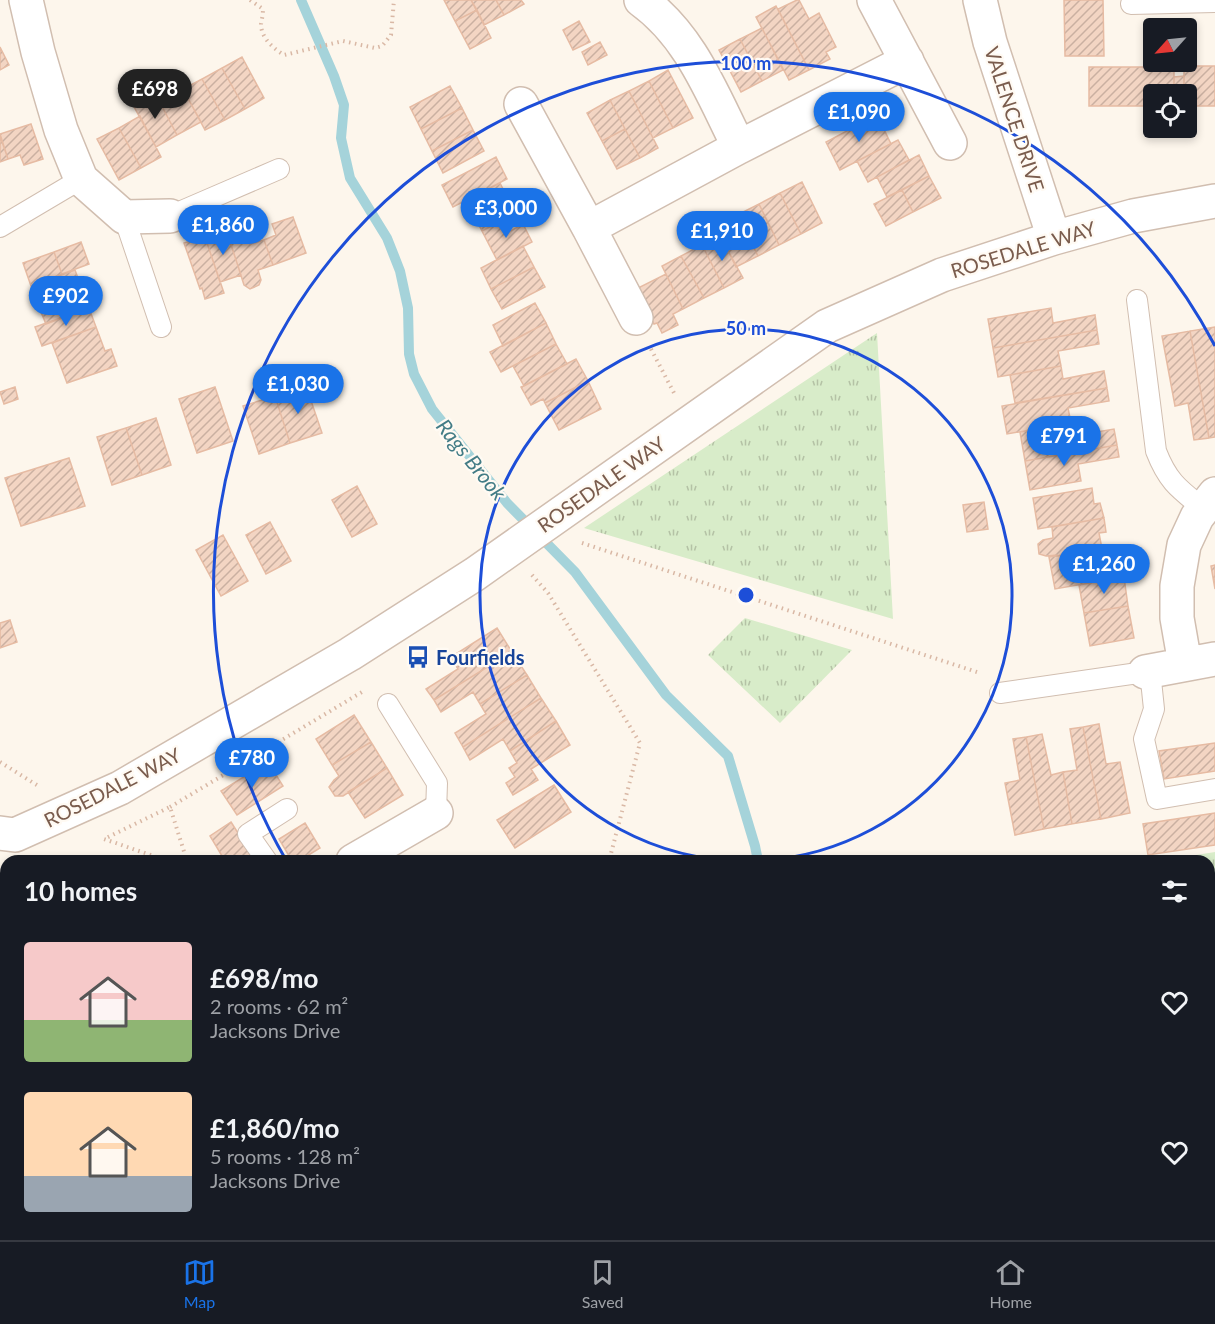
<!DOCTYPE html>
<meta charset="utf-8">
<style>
body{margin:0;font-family:Lato,sans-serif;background:#20242c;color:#f1f3f6;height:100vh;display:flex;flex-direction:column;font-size:22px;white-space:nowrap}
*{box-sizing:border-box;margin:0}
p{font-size:20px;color:#9ea1a6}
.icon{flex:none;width:33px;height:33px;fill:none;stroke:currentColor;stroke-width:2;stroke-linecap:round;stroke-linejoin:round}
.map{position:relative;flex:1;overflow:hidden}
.drawer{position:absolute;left:0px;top:855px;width:1215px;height:386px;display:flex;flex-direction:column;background:#171b24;border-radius:18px 18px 0 0;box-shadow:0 3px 9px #0003}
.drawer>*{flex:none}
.needle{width:39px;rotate:243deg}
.tools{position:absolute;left:1143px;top:18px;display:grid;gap:12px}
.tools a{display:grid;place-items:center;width:54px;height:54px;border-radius:6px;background:#171b24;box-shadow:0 3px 9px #0003;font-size:30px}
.price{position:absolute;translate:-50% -51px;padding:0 14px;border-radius:21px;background:#1a73e8;color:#fff;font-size:20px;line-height:39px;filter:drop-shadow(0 2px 3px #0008)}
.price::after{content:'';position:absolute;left:50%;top:36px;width:18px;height:14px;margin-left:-9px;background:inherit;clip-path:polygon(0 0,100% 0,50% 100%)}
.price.selected{background:#222;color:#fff}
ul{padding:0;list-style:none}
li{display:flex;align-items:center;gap:18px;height:150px;padding:0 24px}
li span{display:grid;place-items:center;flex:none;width:168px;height:120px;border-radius:6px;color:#555}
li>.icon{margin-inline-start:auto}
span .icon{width:72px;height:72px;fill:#fffc;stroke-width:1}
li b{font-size:26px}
h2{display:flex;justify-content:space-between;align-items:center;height:72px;padding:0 24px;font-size:26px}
.tabs{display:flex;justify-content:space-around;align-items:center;height:84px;border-top:2px solid #363941;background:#171b24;font-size:16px;color:#9ea1a6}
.tabs a{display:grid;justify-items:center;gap:3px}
.tabs .selected{color:#1a73e8}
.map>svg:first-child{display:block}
.grass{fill:url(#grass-tufts)}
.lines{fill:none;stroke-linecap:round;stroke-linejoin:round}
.stream{stroke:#a5d3da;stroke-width:10}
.building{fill:url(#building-hatch);stroke:#e6bba3;stroke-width:1.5}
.service-casing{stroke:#d1beb0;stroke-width:22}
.minor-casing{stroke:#d1beb0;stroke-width:36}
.path{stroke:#d9b8a5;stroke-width:4;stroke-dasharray:1.5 4.5;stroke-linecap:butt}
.service{stroke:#fff;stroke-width:20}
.minor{stroke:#fff;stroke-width:33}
.ring{fill:none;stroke:#1d4ed8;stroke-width:3}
.labels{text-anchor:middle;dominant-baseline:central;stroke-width:4.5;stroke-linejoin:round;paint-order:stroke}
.street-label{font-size:20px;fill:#7a5c4d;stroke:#fffaf3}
.transit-label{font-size:20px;font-weight:bold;fill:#164399;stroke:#fffaf3;text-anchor:start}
.water-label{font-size:21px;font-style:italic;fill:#437c86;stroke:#fffaf3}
.centre{fill:#1d4ed8;stroke:#fffaf3;stroke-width:3}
.ring-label{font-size:18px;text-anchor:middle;font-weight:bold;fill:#1d4ed8;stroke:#fffaf3;stroke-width:4.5;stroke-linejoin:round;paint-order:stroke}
</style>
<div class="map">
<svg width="1215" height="1240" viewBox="0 0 1215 1240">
<defs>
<pattern id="grass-tufts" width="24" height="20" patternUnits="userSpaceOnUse" patternTransform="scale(1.5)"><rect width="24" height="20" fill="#d8ecc9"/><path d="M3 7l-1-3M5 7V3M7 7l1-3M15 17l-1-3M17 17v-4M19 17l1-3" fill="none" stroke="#b4c2a5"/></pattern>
<pattern id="building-hatch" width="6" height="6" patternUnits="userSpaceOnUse" patternTransform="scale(1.5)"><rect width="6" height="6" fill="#f3d5c3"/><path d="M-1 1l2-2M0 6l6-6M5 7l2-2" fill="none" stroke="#cab0a1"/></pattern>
</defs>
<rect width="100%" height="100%" fill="#fdf6ec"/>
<path class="grass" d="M877 333 893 619 584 528Z
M745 618 852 650 780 723 708 655Z
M1215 852V1240H921L919 1235 1209 1234V861H1158Z
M816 1235 817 1240H667V1235Z"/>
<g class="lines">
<path class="stream" d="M301 0 334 76 344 105 341 138 350 178 387 238 400 271 408 308 409 354 414 374 432 409 507 503 575 572 666 695 728 756 755 846 758 861
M847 1234 849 1240"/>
</g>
<path class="building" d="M444 0H471L477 10 455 21Z
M471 0H496L504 15 484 25Z
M496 0H521L524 4 504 15Z
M797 0H799L809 19 819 13 836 47 826 52 830 59 809 70 778 9Z
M1064 0H1103L1104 56H1065Z
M776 6 809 70 789 80 756 17Z
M477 10 491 38 470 49 455 21Z
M579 21 590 42 573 50 563 30Z
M762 28 783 70 762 81 740 39Z
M740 39 762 81 741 92 719 50Z
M600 42 607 55 588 65 582 52Z
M0 47 9 65 0 70Z
M242 57 264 98 245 109 222 68Z
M1184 66H1215V106H1186V94H1184Z
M1089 67H1174V94H1154V106H1089Z
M222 68 245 109 225 120 202 79Z
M668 70 693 118 673 128 649 81Z
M1184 76V94H1174V77Z
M202 79 225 120 205 130 183 89Z
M178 80 201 122 177 135 155 93Z
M649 81 673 128 653 138 629 91Z
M450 86 462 108 421 129 410 107Z
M629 91 658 148 640 158 610 100Z
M155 93 177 135 156 147 133 105Z
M610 100 625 129 602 141 587 113Z
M462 108 473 130 432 151 421 129Z
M877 115 891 144 840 170 826 142Z
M140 116 161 157 141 168 119 128Z
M31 124 43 159 24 165 20 155 8 159 0 134Z
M119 128 141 168 119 180 97 139Z
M625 129 640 158 617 169 602 141Z
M473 130 484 151 443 173 432 151Z
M0 136 8 159 0 162Z
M898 140 909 160 868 182 857 161Z
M919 155 929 176 887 197 877 177Z
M496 157 507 179 453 207 442 185Z
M929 176 941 198 913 212 902 190Z
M802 182 822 223 801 234 780 193Z
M500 183 508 199 498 205 505 219 482 231 466 200Z
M902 190 913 212 886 226 874 204Z
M780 193 801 234 779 245 759 204Z
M759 204 779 245 758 256 737 215Z
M737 215 758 256 736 267 716 226Z
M293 217 306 253 273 265 264 240 276 235 272 224Z
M505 219 511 231 523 224 532 242 497 260 482 231Z
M226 230 241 275 220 282 205 237Z
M246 232 250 244 264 240 273 265 258 270 261 280 259 285 250 289 244 285 229 238Z
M720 236 743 278 724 288 702 245Z
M205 237 224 293 205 299 202 288 200 289 184 243Z
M81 242 89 264 62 274 54 252Z
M702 245 724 288 704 298 681 256Z
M523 246 534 267 491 289 481 268Z
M54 252 62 274 31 286 23 263Z
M681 256 704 298 683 309 662 266Z
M534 267 545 287 502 309 491 289Z
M75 270 82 289 38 305 31 286Z
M666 274 683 309 673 314 678 325 662 333 657 323 654 324 636 289Z
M82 289 89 308 46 324 38 305Z
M535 303 546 323 503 346 493 325Z
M89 308 96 327 42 346 35 327Z
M1051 308 1053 323 1095 315 1097 330 993 348 988 319Z
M546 323 556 344 501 372 490 352Z
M96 327 105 351 111 349 117 366 67 383 52 343Z
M1215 327V437L1209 438 1190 331Z
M1097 330 1099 344 1058 351 1061 366 998 377 993 348Z
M1190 331 1209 438 1194 440 1188 403 1175 406 1162 336Z
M556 344 567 364 524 386 513 366Z
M576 359 588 381 545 403 543 399 531 405 521 387Z
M1061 366 1063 379 1104 371 1107 388 1015 403 1010 375Z
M588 381 601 409 559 430 545 403Z
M306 386 322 433 290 443 275 396Z
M15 387 18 399 4 404 0 392Z
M215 387 233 441 197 453 179 399Z
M1107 388 1109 401 1068 408 1071 423 1007 434 1002 406Z
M275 396 290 443 259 454 243 406Z
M156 418 171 465 142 475 126 428Z
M1071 423 1073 436 1114 429 1117 445 1025 461 1020 432Z
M126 428 142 475 112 485 97 437Z
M1117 445 1119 457 1078 464 1081 481 1030 490 1025 461Z
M69 458 85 506 21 526 5 478Z
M357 486 377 524 352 537 332 500Z
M1092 488 1094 504 1100 503 1104 518 1038 529 1033 498Z
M984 502 988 529 967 532 963 505Z
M1104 518 1106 532 1099 533 1102 549 1057 556V555L1046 556 1039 554 1038 544 1043 540 1053 538 1052 527Z
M270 522 291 561 266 574 246 535Z
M223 535 248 581 221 596 196 550Z
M1118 546 1124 577 1055 589 1049 557Z
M1215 565V589L1211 566Z
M1124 577 1128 606 1084 613 1079 585Z
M1128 606 1134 638 1090 646 1084 613Z
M10 620 17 642 0 648V623Z
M497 628 512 652 434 700 426 689 458 669 451 657Z
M512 652 527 675 480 704 473 692 441 712 434 700Z
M527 675 541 698 463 747 455 733 486 714 480 704Z
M541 698 556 721 510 751 503 739 470 760 463 747Z
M354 715 371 742 332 765 316 739Z
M556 721 570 745 531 769 538 780 513 795 506 783 515 777 509 768 517 763 510 751Z
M1099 724 1106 764 1120 762 1130 813 1101 819 1083 727Z
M1083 727 1101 819 1072 824 1063 772 1077 770 1070 729Z
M1042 734 1051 775 1063 772 1072 824 1044 829 1026 737Z
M1026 737 1044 829 1015 835 1005 783 1020 780 1013 739Z
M371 742 387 768 343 796H335L329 787 334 780 339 776 332 765Z
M1215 743V771L1164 779 1159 751Z
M268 762 283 786 237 815 221 791Z
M387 768 403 795 365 818 348 792Z
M554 785 571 812 515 848 497 820Z
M1215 813V845L1148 855 1143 824Z
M231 822 254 858 250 861H225L210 836Z
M305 823 320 848 299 861H292L279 839Z
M0 1091 6 1094V1142L0 1139Z
M0 1139 6 1142V1175L0 1172Z
M0 1172 6 1175 0 1192Z
M252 1234H284L282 1240H250Z
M375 1234H423L431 1238 430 1240H372Z
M466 1234H490L497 1237 496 1240H468L464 1238Z"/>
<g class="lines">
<g class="service-casing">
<path id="service" d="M1131 4 1215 2
M170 216 279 169
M124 217 161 327
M0 227 81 179
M1137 300 1156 451C1168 482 1179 489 1204 509
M1150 671 1154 709 1144 739 1157 799 1215 789
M1000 693 1145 672
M388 704 437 783 436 813
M267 861 248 834 287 809
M0 1222 6 1224
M133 1234 148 1240
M236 1240 239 1234"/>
</g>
<g class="minor-casing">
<path id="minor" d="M26 0 38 52 61 130 81 179 124 217 170 216
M874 0 950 143
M980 0 990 42 1054 238
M521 104 589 228 739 147C712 94 691 36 641 0
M739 147 907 61
M589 228 636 318
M1185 664 1177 618V586L1184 545 1197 517 1215 494
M1145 672 1215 659
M0 833 15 835 120 788 350 654 475 574 827 326 942 275 1054 238 1133 216 1215 201
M353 861 436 813
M35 1240 37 1234
M553 1240 554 1234"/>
</g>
<path class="path" d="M250 0 263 9C263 14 262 19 261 24 261 38 273 48 284 55L343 41 375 48 382 46 391 35 394 0
M651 349 674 393
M582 543 980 673
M532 575 548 593 640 743 609 861
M0 762 40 787
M170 807 362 692
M168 861 104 839 170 807 187 861
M306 1240 309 1234"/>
<use href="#service" class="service"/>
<use href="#minor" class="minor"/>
</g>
<g class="ring">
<path d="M744 861A266 266 0 1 1 748 861"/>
<path d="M286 860A531 531 0 1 1 1215 346"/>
</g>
<defs>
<g id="bus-bare" transform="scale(1.8)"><path d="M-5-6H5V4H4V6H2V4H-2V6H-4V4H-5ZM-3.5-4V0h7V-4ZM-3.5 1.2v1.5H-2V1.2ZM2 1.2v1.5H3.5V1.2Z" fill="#1a4fb4" stroke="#fffaf3" stroke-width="2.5" paint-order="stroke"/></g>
</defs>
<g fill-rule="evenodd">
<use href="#bus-bare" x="418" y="657"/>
</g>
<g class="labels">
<g class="street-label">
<text transform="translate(1015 119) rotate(72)">VALENCE DRIVE</text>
<text transform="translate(1023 249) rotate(-17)">ROSEDALE WAY</text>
<text transform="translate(601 484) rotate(-35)">ROSEDALE WAY</text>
<text transform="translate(112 787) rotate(-27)">ROSEDALE WAY</text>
</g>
<g class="transit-label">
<text x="436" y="657">Fourfields</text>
</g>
<g class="water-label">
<text transform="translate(472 459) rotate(51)">Rags Brook</text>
</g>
</g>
<circle cx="746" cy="595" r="9" class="centre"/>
<g class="ring-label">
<text x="746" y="70">100 m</text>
<text x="746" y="335">50 m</text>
</g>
</svg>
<div class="tools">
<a><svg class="needle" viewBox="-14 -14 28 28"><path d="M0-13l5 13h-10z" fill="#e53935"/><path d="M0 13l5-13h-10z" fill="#9ea1a6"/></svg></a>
<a><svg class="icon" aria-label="locate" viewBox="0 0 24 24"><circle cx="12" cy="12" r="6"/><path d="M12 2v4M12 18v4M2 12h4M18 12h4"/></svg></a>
</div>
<b class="price selected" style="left:155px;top:120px">£698</b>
<b class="price" style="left:859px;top:143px">£1,090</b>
<b class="price" style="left:506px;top:239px">£3,000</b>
<b class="price" style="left:223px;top:256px">£1,860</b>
<b class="price" style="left:722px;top:262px">£1,910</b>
<b class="price" style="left:66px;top:327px">£902</b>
<b class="price" style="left:298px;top:415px">£1,030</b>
<b class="price" style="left:1064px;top:467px">£791</b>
<b class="price" style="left:1104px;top:595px">£1,260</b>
<b class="price" style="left:252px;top:789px">£780</b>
<section class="drawer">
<h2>10 homes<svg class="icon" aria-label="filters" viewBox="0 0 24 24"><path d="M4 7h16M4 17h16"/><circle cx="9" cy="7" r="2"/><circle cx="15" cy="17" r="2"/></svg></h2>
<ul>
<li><span style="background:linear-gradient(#f6c9c9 65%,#8fb573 0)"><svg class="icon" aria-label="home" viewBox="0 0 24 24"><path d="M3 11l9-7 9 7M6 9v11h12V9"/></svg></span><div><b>£698/mo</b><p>2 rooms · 62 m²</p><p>Jacksons Drive</p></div><svg class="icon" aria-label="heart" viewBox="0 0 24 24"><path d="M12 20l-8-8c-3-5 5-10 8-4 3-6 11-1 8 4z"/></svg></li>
<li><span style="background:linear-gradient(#ffd9b3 70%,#9aa5b1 0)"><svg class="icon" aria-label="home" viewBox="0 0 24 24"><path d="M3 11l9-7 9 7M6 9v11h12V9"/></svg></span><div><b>£1,860/mo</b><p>5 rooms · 128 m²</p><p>Jacksons Drive</p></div><svg class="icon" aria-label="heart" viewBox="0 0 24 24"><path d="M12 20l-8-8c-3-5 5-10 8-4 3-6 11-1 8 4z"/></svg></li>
</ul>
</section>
</div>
<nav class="tabs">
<a class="selected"><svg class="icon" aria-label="map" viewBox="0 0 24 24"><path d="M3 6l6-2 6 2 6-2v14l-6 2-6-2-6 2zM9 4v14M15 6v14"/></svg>Map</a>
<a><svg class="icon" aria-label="saved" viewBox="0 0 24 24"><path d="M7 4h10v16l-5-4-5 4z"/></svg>Saved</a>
<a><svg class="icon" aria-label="home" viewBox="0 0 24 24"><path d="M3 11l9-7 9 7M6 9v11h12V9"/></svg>Home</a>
</nav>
